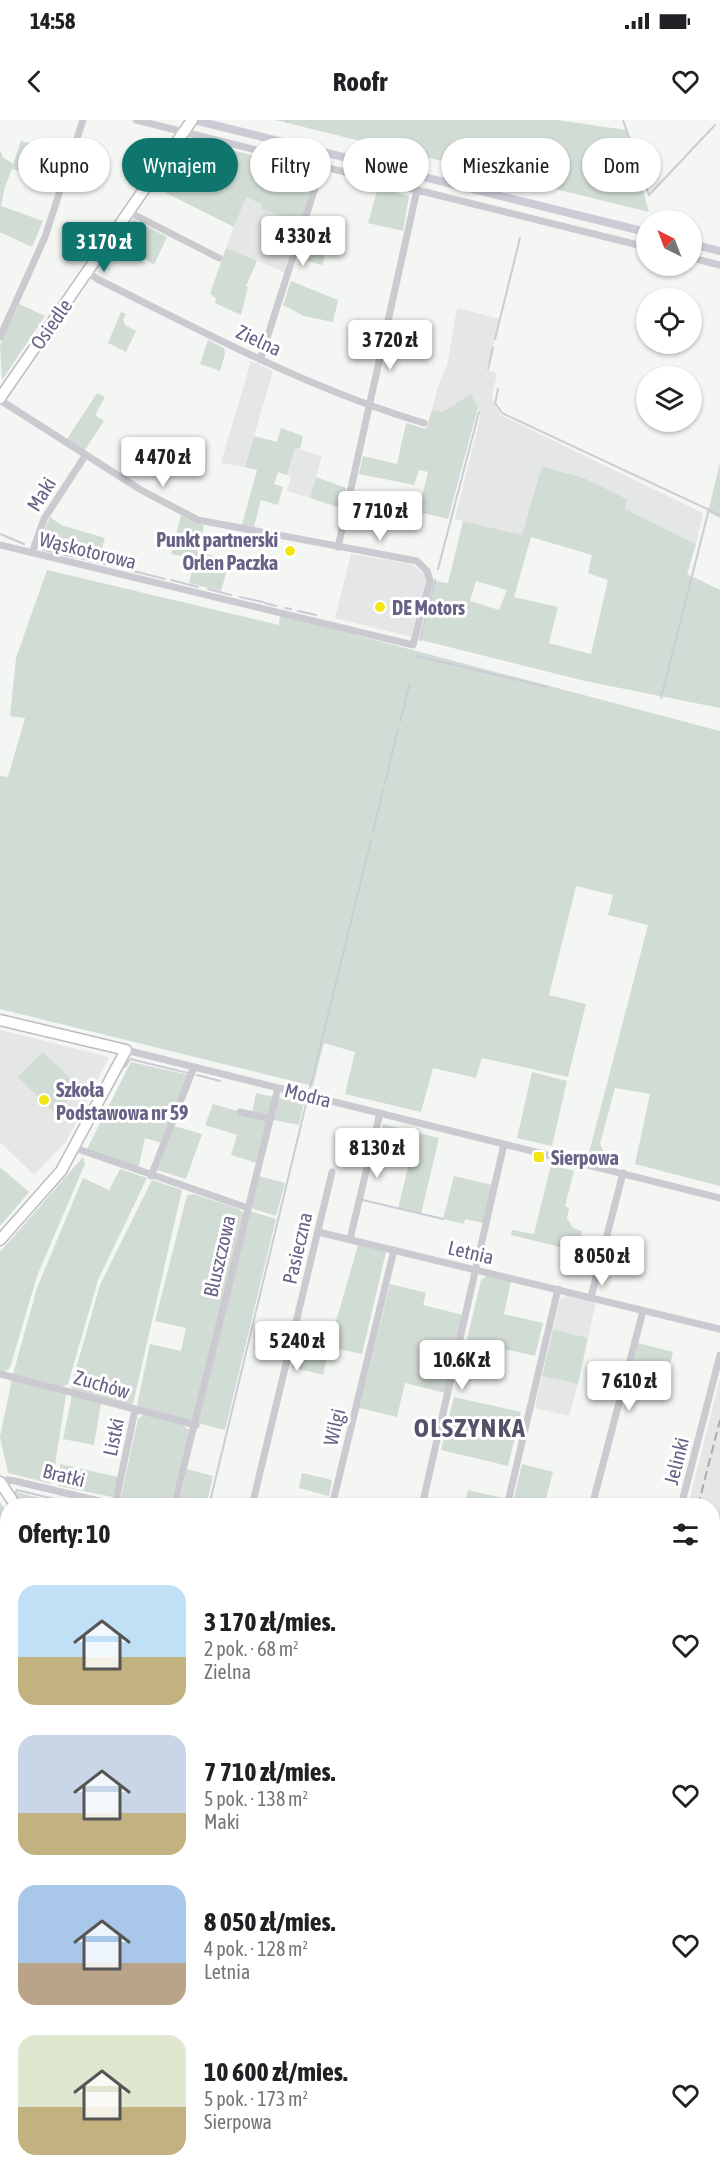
<!DOCTYPE html>
<html lang="pl">
<meta charset="utf-8">
<style>
body{margin:0;font-family:"Asap Condensed",sans-serif;background:#f2f2f2;color:#202124;height:100vh;display:flex;flex-direction:column;font-size:22px;white-space:nowrap}
*{box-sizing:border-box;margin:0}
p{font-size:20px;color:#757577}
.icon{flex:none;width:33px;height:33px;fill:none;stroke:currentColor;stroke-width:2;stroke-linecap:round;stroke-linejoin:round}
.map{position:relative;flex:1;overflow:hidden}
.sheet{position:absolute;left:0px;top:1378px;width:720px;height:686px;display:flex;flex-direction:column;background:#fff;border-radius:24px 24px 0 0;box-shadow:0 2px 4px #0004}
.sheet>*{flex:none}
.hud{position:absolute;left:18px;top:18px;width:684px;height:54px;display:flex;gap:12px}
.needle{width:39px;rotate:318deg}
.fabs{position:absolute;left:636px;top:90px;display:grid;gap:12px}
.fabs a{display:grid;place-items:center;width:66px;height:66px;border-radius:50%;background:#fff;box-shadow:0 2px 4px #0004;font-size:30px}
.price{position:absolute;translate:-50% -51px;padding:0 14px;border-radius:6px;background:#fff;color:#222;font-size:20px;line-height:39px;filter:drop-shadow(0 2px 3px #0008)}
.price::after{content:'';position:absolute;left:50%;top:36px;width:18px;height:14px;margin-left:-9px;background:inherit;clip-path:polygon(0 0,100% 0,50% 100%)}
.price.on{background:#0f766e;color:#fff}
ul{padding:0;list-style:none}
li{display:flex;align-items:center;gap:18px;height:150px;padding:0 18px}
li span{display:grid;place-items:center;flex:none;width:168px;height:120px;border-radius:18px;color:#555}
li>.icon{margin-inline-start:auto}
span .icon{width:72px;height:72px;fill:#fffc;stroke-width:1}
li b{font-size:26px}
h2{display:flex;justify-content:space-between;align-items:center;height:72px;padding:0 18px;font-size:26px}
.chip{padding:0 21px;border-radius:27px;background:#fff;box-shadow:0 2px 4px #0004;font-size:21px;line-height:54px}
.chip.on{background:#0f766e;color:#fff}
.status{display:flex;justify-content:space-between;align-items:center;height:42px;padding:0 30px;background:#fff;direction:ltr}
.status svg{height:16px;fill:currentColor}
header{display:flex;justify-content:space-between;align-items:center;height:78px;padding:0 18px;background:#fff;font-size:27px;font-weight:700}
.map>svg:first-child{display:block}
.built{fill:#e4e7e5}
.green{fill:#d1dcd4;fill-rule:evenodd}
.lines{fill:none;stroke-linecap:round;stroke-linejoin:round}
.stream{stroke:#ccccd7;stroke-width:2}
.canal{stroke:#ccccd7;stroke-width:8}
.secondary-casing{stroke:#bdbcc4;stroke-width:13}
.street{stroke:#cbcad0;stroke-width:7}
.secondary{stroke:#fff;stroke-width:10}
.rail{stroke:#aaa9b4;stroke-width:2;stroke-dasharray:9 4.5;stroke-linecap:butt}
.poi-dot{fill:#f4e614;stroke:#fff;stroke-width:2}
.labels{text-anchor:middle;dominant-baseline:central;stroke-width:6;stroke-linejoin:round;paint-order:stroke}
.street-label{font-size:20px;fill:#676286;stroke:#fff}
.poi-label{font-size:20px;font-weight:bold;fill:#676286;stroke:#fff;text-anchor:start}
.district-label{font-size:26px;font-weight:bold;letter-spacing:1.5px;fill:#54516a;stroke:#fff}
</style>
<div class="status"><b>14:58</b><svg viewBox="0 0 49 12"><path d="M0 12V9h3v3zM5 12V6h3v6zM10 12V3h3v9zM15 12V0h3v12zM26 1h20v11H26zM47 4h2v5h-2z"/></svg></div>
<header><svg class="icon" aria-label="back" viewBox="0 0 24 24"><path d="M15 5l-7 7 7 7"/></svg>Roofr<svg class="icon" aria-label="heart" viewBox="0 0 24 24"><path d="M12 20l-8-8c-3-5 5-10 8-4 3-6 11-1 8 4z"/></svg></header>
<div class="map">
<svg width="720" height="2063" viewBox="0 0 720 2063">
<rect width="100%" height="100%" fill="#f3f6f2"/>
<path class="built" d="M245 77 262 85 261 89 301 102 284 152 226 128Z
M457 188 500 199 487 250 497 253 492 277 500 295 703 393 696 424 625 389 627 379 584 358 543 346 522 415 455 399 481 294 471 274 442 292 432 290 437 269 447 246Z
M251 241 273 251 245 347 221 343Z
M295 328 322 336 310 378 287 371 291 357 287 355Z
M351 434 411 444 426 455 427 461 412 517 335 498Z
M0 910 109 937 66 1022 34 1055 0 1022Z
M347 1007 369 1012 363 1034 341 1029Z
M567 1175 596 1182 588 1218 553 1209 560 1180Z
M542 1256 578 1264 569 1296 535 1288Z
M720 1259V1438L713 1468 712 1386H688Z"/>
<path class="green" d="M275 0H557L626 10 649 92Z
M21 21 66 33 57 61 12 49 5 67 1 86 43 101 32 127 0 112V30L3 37 13 44Z
M197 21 316 52 301 102 261 89 262 85 246 77 234 107 156 68 182 30Z
M378 68 409 76 403 111 368 103Z
M133 99 167 117 154 145 118 121Z
M308 114 330 121 322 145 298 138Z
M226 128 257 141 246 166 248 167 241 195 215 183 216 178 210 174Z
M291 161 338 180 333 202 304 196 283 185Z
M19 184 45 196 2 260 0 225Z
M121 192 126 194 123 200 125 205 136 211 126 232 108 223Z
M208 220 224 228 225 234 220 251 200 244Z
M97 273 105 277 95 295 104 301 85 330 67 319Z
M471 274 478 288 448 399 418 392 428 352 419 350 414 365 359 354 363 336 397 344 406 303 426 309 432 290 442 292Z
M281 308 303 316 300 329 295 328 287 355 278 352 274 364 283 367 278 385 261 380 254 407 242 405 257 350 245 347 254 316 277 322Z
M720 343V398L708 392Z
M542 346 584 358 627 379 625 389 696 424 687 454 720 470V588L585 561 421 520 435 461 448 463 463 401 522 415ZM531 417 592 435 588 453 608 460 591 534 549 523 558 487 514 477ZM476 461 507 470 499 490 470 481Z
M316 357 346 368 341 388 310 378Z
M181 395 204 406 197 432 230 440 221 471 189 463 195 439 171 434Z
M50 397 61 405 105 418 98 441 39 426 38 424Z
M47 450 279 505 280 495 720 611V1066L635 1044 650 974 615 968 600 1024 607 1038 589 1033 648 805 608 795 613 775 576 766 549 875 586 884 568 957 482 938 476 958 433 948 421 992 345 974 355 932 324 923 313 966 0 889V656L8 657 25 598 10 596 16 538Z
M43 932 80 968 55 993 18 957Z
M131 942 189 955 162 1023 145 1018 138 1049 86 1031Z
M532 952 567 961 552 1026 517 1018Z
M256 973 274 977 270 992 266 995 252 993Z
M278 978 304 983 299 1005 274 1000Z
M213 984 268 1000 257 1043 231 1035 237 1015 205 1005Z
M383 1004 439 1018 421 1094 398 1089 410 1039 377 1030Z
M174 1006 202 1014 186 1059 157 1050Z
M83 1037 85 1044 37 1156 10 1248 4 1252 0 1251V1132Z
M551 1045 574 1051 565 1086 569 1088 567 1098 573 1108 582 1111 577 1131 511 1115 512 1110 534 1114Z
M0 1047 29 1072 0 1106Z
M120 1049 147 1058 98 1160 68 1264 62 1267 13 1254 37 1168 83 1058 109 1070Z
M259 1056 285 1063 276 1096 251 1088Z
M454 1056 492 1065 483 1103 465 1099 464 1104 443 1099Z
M152 1060 182 1070 133 1284 129 1286 72 1269 71 1266 100 1165Z
M194 1074 239 1089 244 1094 193 1301 138 1288 137 1285 150 1224 181 1231 186 1208 155 1201 187 1075Z
M250 1091 276 1099 225 1310 198 1303Z
M358 1125 386 1132 362 1234 329 1227 323 1255 292 1247 298 1220 329 1226Z
M487 1156 511 1161 504 1194 543 1203 535 1236 496 1227 493 1238 464 1232 481 1160Z
M390 1164 426 1173 423 1185 463 1195 445 1273 405 1263 397 1297 359 1288Z
M553 1209 588 1218 578 1264 542 1256Z
M638 1223 673 1232 666 1262 631 1253Z
M12 1259 66 1275 52 1364 8 1353 0 1317Z
M72 1275 101 1283 94 1325 63 1319Z
M454 1277 521 1292 508 1346 441 1330Z
M145 1294 183 1305 190 1311 170 1386H142L120 1381 138 1299Z
M60 1344 118 1357 113 1377 58 1366Z
M522 1344 553 1352 544 1386 513 1382Z
M187 1349 213 1356 206 1386H178Z
M302 1353 332 1360 329 1376 299 1368Z
M468 1370 503 1378 502 1386H464Z
M16 1372 60 1383 59 1386H25Z
M0 1382 8 1393 7 1478 0 1483Z
M0 1505 7 1518V1551L0 1555Z
M713 1661 720 1663V1697L713 1695Z
M4 1676 8 1677 7 1778 0 1776V1694Z
M0 1929 7 1931V1986L0 1985Z
M323 2056 369 2057 392 2062 394 2056H562V2063H321Z
M103 2057H201L199 2063H105L106 2058Z"/>
<g class="lines">
<path class="stream" d="M623 0 649 75 715 5
M287 2 288 0
M495 219 520 118
M488 249 493 228
M498 269 495 283 502 293 720 395
M0 414 24 424
M43 430 106 444
M114 446 123 448
M438 449 479 292
M133 451 165 459
M171 460 198 467
M208 469 231 475
M240 477 263 482
M265 483 276 486
M285 488 291 489
M298 491 316 495
M420 520 435 460
M417 536 548 567
M661 578 709 389
M400 602 410 563
M385 663 398 609
M373 712 383 670
M125 947 130 939 188 953
M197 955 220 961
M310 968 371 720
M363 1080 443 1099
M23 1386 15 1373 17 1370 83 1386
M209 1386 307 980
M712 1494 720 1467
M0 1499 8 1494
M712 1544 720 1546
M0 1617 8 1613
M0 1686 8 1657
M4 1830H8
M0 1841 8 1843
M712 2003 720 2005
M712 2020V2024
M82 2056 90 2063
M566 2056 567 2063
M53 2063 55 2056
M205 2063 207 2056
M702 2063 704 2056"/>
<path class="canal" d="M194 0 646 112
M692 124 720 131"/>
<g class="secondary-casing">
<path id="secondary" d="M0 278 192 0
M0 900 126 930 61 1051 0 1120
M0 1362 16 1386
M0 1491 8 1486
M0 1835 8 1837
M47 2063 49 2056"/>
</g>
<path class="street" d="M136 0 646 127
M129 92 219 138
M692 138 720 145
M88 152 97 159C204 212 309 269 424 303
M0 217 45 117 83 0
M260 240 322 46
M0 280 141 370 198 400 417 441 427 451 430 461 413 525 0 425
M338 427 417 70
M32 433 44 399 85 336
M126 930 720 1078
M240 992 271 999
M75 1028 248 1088
M151 1056 194 947
M318 1112 720 1209
M350 1119 380 993
M591 1177 623 1053
M0 1254 196 1305
M1 1364 7 1360 15 1361 120 1386
M115 1385 135 1290
M174 1386 278 968
M252 1386 332 1052
M332 1386 394 1130
M422 1386 504 1024
M507 1386 558 1169
M592 1386 643 1191
M681 1386 720 1235
M0 1561 8 1557
M0 1638 8 1640
M712 1794 720 1763
M0 1825 8 1796
M0 1991 8 1992
M712 2010 720 2012
M91 2056 99 2063"/>
<use href="#secondary" class="secondary"/>
<path class="rail" d="M698 1386 720 1300
M579 2056V2063"/>
</g>
<g class="poi-dot">
<circle cx="290" cy="431" r="6"/>
<circle cx="380" cy="487" r="6"/>
<circle cx="44" cy="980" r="6"/>
<rect x="533" y="1031" width="12" height="12" rx="3"/>
</g>
<g class="labels">
<g class="street-label">
<text transform="translate(51 204) rotate(-55)">Osiedle</text>
<text transform="translate(259 220) rotate(25)">Zielna</text>
<text transform="translate(41 374) rotate(-58)">Maki</text>
<text transform="translate(88 430) rotate(14)">Wąskotorowa</text>
<text transform="translate(308 975) rotate(14)">Modra</text>
<text transform="translate(297 1128) rotate(-77)">Pasieczna</text>
<text transform="translate(471 1132) rotate(13)">Letnia</text>
<text transform="translate(219 1136) rotate(-77)">Bluszczowa</text>
<text transform="translate(102 1264) rotate(16)">Zuchów</text>
<text transform="translate(334 1307) rotate(-77)">Wilgi</text>
<text transform="translate(113 1317) rotate(-78)">Listki</text>
<text transform="translate(676 1341) rotate(-76)">Jelinki</text>
<text transform="translate(64 1355) rotate(14)">Bratki</text>
</g>
<g class="poi-label">
<text x="278" y="419" text-anchor="end">Punkt partnerski<tspan x="278" dy="23">Orlen Paczka</tspan></text>
<text x="392" y="487">DE Motors</text>
<text x="56" y="969">Szkoła<tspan x="56" dy="23">Podstawowa nr 59</tspan></text>
<text x="551" y="1037">Sierpowa</text>
</g>
<g class="district-label">
<text x="470" y="1308">OLSZYNKA</text>
</g>
</g>
</svg>
<div class="fabs">
<a><svg class="needle" viewBox="-14 -14 28 28"><path d="M0-13l5 13h-10z" fill="#e53935"/><path d="M0 13l5-13h-10z" fill="#757577"/></svg></a>
<a><svg class="icon" aria-label="locate" viewBox="0 0 24 24"><circle cx="12" cy="12" r="6"/><path d="M12 2v4M12 18v4M2 12h4M18 12h4"/></svg></a>
<a><svg class="icon" aria-label="layers" viewBox="0 0 24 24"><path d="M12 4l9 5-9 5-9-5zM3 14l9 5 9-5"/></svg></a>
</div>
<b class="price" style="left:303px;top:147px">4 330 zł</b>
<b class="price on" style="left:104px;top:153px">3 170 zł</b>
<b class="price" style="left:390px;top:251px">3 720 zł</b>
<b class="price" style="left:163px;top:368px">4 470 zł</b>
<b class="price" style="left:380px;top:422px">7 710 zł</b>
<b class="price" style="left:377px;top:1059px">8 130 zł</b>
<b class="price" style="left:602px;top:1167px">8 050 zł</b>
<b class="price" style="left:297px;top:1252px">5 240 zł</b>
<b class="price" style="left:462px;top:1271px">10.6K zł</b>
<b class="price" style="left:629px;top:1292px">7 610 zł</b>
<div class="hud">
<a class="chip">Kupno</a>
<a class="chip on">Wynajem</a>
<a class="chip">Filtry</a>
<a class="chip">Nowe</a>
<a class="chip">Mieszkanie</a>
<a class="chip">Dom</a>
</div>
<section class="sheet">
<h2>Oferty: 10<svg class="icon" aria-label="filters" viewBox="0 0 24 24"><path d="M4 7h16M4 17h16"/><circle cx="9" cy="7" r="2"/><circle cx="15" cy="17" r="2"/></svg></h2>
<ul>
<li><span style="background:linear-gradient(#bfe0f5 60%,#c2b280 0)"><svg class="icon" aria-label="home" viewBox="0 0 24 24"><path d="M3 11l9-7 9 7M6 9v11h12V9"/></svg></span><div><b>3 170 zł/mies.</b><p>2 pok. · 68 m²</p><p>Zielna</p></div><svg class="icon" aria-label="heart" viewBox="0 0 24 24"><path d="M12 20l-8-8c-3-5 5-10 8-4 3-6 11-1 8 4z"/></svg></li>
<li><span style="background:linear-gradient(#c9d6e8 65%,#c2b280 0)"><svg class="icon" aria-label="home" viewBox="0 0 24 24"><path d="M3 11l9-7 9 7M6 9v11h12V9"/></svg></span><div><b>7 710 zł/mies.</b><p>5 pok. · 138 m²</p><p>Maki</p></div><svg class="icon" aria-label="heart" viewBox="0 0 24 24"><path d="M12 20l-8-8c-3-5 5-10 8-4 3-6 11-1 8 4z"/></svg></li>
<li><span style="background:linear-gradient(#a9c7e8 65%,#b9a48a 0)"><svg class="icon" aria-label="home" viewBox="0 0 24 24"><path d="M3 11l9-7 9 7M6 9v11h12V9"/></svg></span><div><b>8 050 zł/mies.</b><p>4 pok. · 128 m²</p><p>Letnia</p></div><svg class="icon" aria-label="heart" viewBox="0 0 24 24"><path d="M12 20l-8-8c-3-5 5-10 8-4 3-6 11-1 8 4z"/></svg></li>
<li><span style="background:linear-gradient(#dfe7d0 60%,#c2b280 0)"><svg class="icon" aria-label="home" viewBox="0 0 24 24"><path d="M3 11l9-7 9 7M6 9v11h12V9"/></svg></span><div><b>10 600 zł/mies.</b><p>5 pok. · 173 m²</p><p>Sierpowa</p></div><svg class="icon" aria-label="heart" viewBox="0 0 24 24"><path d="M12 20l-8-8c-3-5 5-10 8-4 3-6 11-1 8 4z"/></svg></li>
</ul>
</section>
</div>
